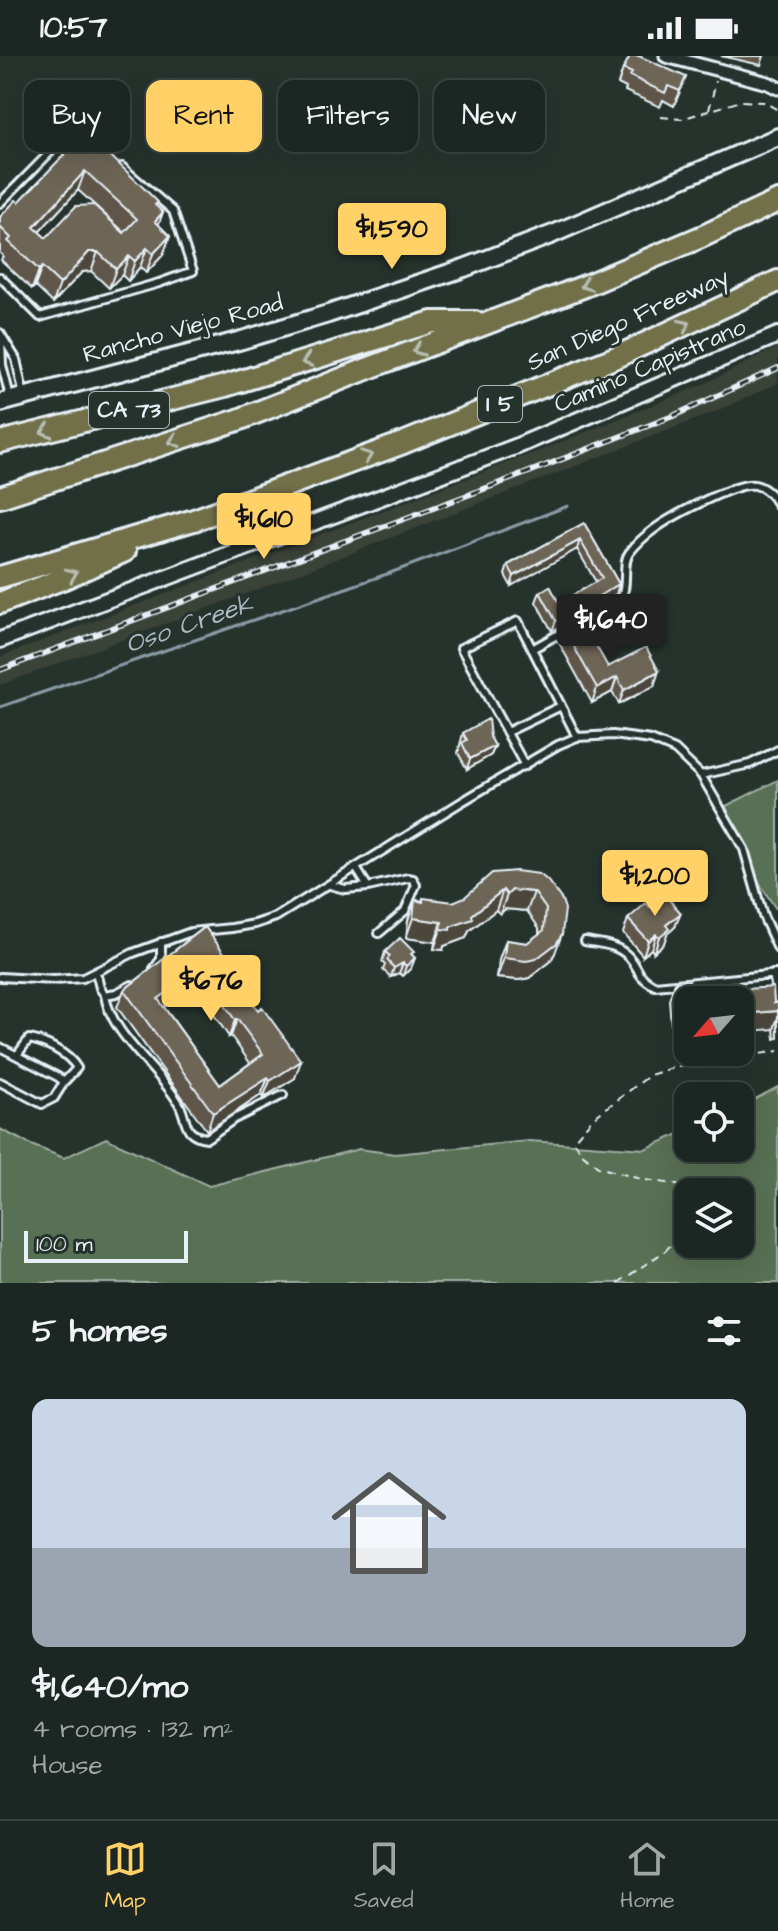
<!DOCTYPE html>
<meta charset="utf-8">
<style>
body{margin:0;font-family:"Architects Daughter",sans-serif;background:#252e2a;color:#f1f3f6;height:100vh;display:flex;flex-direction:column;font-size:30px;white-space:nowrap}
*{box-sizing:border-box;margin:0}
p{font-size:26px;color:#a0a5a5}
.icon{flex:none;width:44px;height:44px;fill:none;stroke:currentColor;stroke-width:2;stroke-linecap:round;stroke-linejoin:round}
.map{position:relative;height:1227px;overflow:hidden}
.side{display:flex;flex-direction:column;background:#1c2622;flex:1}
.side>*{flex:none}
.top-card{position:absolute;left:24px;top:24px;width:730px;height:72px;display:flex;gap:16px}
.needle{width:52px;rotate:242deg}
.tools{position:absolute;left:674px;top:930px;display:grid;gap:16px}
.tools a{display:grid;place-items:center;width:80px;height:80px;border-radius:16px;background:#1c2622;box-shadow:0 8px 32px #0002,0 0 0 2px #3a4340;font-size:40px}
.scale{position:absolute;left:24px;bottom:20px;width:164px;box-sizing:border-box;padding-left:8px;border:4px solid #e8f1f8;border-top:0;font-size:22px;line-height:28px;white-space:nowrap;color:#e8f1f8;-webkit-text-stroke:6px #26332d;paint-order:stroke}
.price{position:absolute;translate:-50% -68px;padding:0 18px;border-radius:8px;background:#ffd166;color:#111;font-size:26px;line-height:52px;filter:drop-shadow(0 2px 4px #0008)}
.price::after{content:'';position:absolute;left:50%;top:48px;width:24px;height:18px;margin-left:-12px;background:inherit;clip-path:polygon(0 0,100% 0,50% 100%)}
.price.active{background:#222;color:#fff}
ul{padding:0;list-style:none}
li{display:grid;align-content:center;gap:16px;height:424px;padding:0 32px}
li+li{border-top:2px solid #3a4340}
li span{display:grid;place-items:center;height:248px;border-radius:16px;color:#555}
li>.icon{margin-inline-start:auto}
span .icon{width:144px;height:144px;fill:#fffc;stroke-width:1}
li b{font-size:34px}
h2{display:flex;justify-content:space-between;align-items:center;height:96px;padding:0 32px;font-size:34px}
.chip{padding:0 28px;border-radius:16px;background:#1c2622;box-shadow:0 8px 32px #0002,0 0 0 2px #3a4340;font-size:28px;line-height:72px}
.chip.active{background:#ffd166;color:#111}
.status{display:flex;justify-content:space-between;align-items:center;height:56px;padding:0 40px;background:#1c2622;direction:ltr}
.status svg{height:22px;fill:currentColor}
.tabs{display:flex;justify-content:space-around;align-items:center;height:112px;border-top:2px solid #3a4340;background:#1c2622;font-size:22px;color:#a0a5a5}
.tabs a{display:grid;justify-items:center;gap:4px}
.tabs .active{color:#ffd166}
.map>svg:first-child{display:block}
.built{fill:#3b4239}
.green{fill:#596f53;stroke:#a0b0a6;stroke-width:2;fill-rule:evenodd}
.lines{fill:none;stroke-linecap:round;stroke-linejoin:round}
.stream{stroke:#8a9ca6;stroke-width:3}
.service-casing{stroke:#e8f1f8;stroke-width:12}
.minor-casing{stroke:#e8f1f8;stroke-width:17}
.tertiary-casing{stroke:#e8f1f8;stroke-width:20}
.secondary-casing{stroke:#e8f1f8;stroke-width:22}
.motorway-casing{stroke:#e8f1f8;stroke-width:26}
.path{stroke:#e8f1f8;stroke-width:2;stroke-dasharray:8 6;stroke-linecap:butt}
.service{stroke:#26332d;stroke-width:6}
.minor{stroke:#26332d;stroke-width:11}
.tertiary{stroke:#26332d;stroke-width:14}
.secondary{stroke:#26332d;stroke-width:16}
.motorway{stroke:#71704a;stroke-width:20}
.rail-casing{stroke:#e8f1f8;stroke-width:6}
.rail{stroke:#26332d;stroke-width:3;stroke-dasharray:9;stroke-linecap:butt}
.wall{fill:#5e574a;stroke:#e8f1f8;stroke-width:2;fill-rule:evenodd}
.shaded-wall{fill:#4c473c;stroke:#e8f1f8;stroke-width:2}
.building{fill:#6d6556;stroke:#e8f1f8;stroke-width:2;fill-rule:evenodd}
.oneway{stroke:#b8bdb2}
.labels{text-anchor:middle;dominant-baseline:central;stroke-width:6;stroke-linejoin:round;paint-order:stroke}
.shield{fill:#26332d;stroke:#aeb8bb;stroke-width:2}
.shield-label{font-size:22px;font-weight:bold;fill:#e8f1f8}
.street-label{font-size:24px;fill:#e8f1f8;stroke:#26332d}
.water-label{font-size:26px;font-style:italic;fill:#aab9c2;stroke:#26332d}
</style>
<div class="status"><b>10:57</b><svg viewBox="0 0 49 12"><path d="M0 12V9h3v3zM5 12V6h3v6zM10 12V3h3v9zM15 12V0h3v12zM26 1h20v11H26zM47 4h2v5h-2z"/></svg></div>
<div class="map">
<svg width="778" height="1227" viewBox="0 0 778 1227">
<rect width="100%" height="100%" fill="#26332d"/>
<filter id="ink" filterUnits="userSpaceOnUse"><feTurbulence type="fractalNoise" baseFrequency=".0125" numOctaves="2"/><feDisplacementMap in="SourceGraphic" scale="16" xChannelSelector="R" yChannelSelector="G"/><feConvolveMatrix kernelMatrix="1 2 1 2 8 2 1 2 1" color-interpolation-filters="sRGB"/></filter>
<g filter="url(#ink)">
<path class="built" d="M778 291V327L717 355 256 534 0 629V601L552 390 704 328Z"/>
<path class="green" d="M778 724V856L761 830 745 790 724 751Z
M778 1031V1227H0V1073L31 1089 64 1102 106 1082 209 1130 359 1093 395 1098 529 1085 645 1093 688 1074V1092H740V1051ZM688 1136H740V1188H688Z"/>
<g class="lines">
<path class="stream" d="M0 651 390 517 568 450"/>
<g class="service-casing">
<path id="service" d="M0 147 75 71 86 81
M0 221 40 261 159 227 193 215 173 155 122 111
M0 277 16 303 24 340
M1 281 2 309 10 341
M532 593 621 543C629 528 621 506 630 496 636 488 645 480 653 474 669 462 736 425 755 429 765 431 773 440 778 449
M507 676 561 650
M525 710 461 592 518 565 577 681
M701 719 750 708 778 694
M330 829 345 833 368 831 356 812
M368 831 408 822 413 823 416 829 405 855 379 877
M585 885C601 888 617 888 629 901 641 914 634 918 655 930L778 918
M154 913 161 903V886
M96 916 100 932 105 939 116 937 132 929
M773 918 778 944
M0 921 54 924 83 922 133 897 191 876 232 872 255 868 276 861 463 745 558 689 577 681 613 679 651 684 675 694 701 719 744 793 763 860 778 893
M105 939C111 979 158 1012 178 1046 184 1055 184 1067 190 1075 195 1080 200 1081 207 1082L234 1063 283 1039
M0 991 58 1021 64 1026 54 1042 42 1048 0 1026
M17 999 29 983C46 986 68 997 77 1012L64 1026"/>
</g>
<g class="minor-casing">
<path id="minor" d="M666 0 768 27 778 32"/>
</g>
<g class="tertiary-casing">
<path id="tertiary" d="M0 584 515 391 778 279"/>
</g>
<g class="secondary-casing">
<path id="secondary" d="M0 347 242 284 328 258 464 212 553 178 778 81"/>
</g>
<g class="motorway-casing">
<path id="motorway" d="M0 386 225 330 432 266H475
M0 441 238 364 364 314 585 230 701 181 778 145
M0 521 194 464 403 387 614 302 778 225
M0 547 62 523 125 495"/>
</g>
<path class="path" d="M709 54 716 25
M661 61 681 63 741 45 764 46 778 54
M694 1136 674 1128 644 1124 598 1111 581 1097 574 1084 592 1063 650 1019 672 1012 778 995
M618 1227 665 1195 688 1171"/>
<use href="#service" class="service"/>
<use href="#minor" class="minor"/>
<use href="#tertiary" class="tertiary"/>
<use href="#secondary" class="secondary"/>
<use href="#motorway" class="motorway"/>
<g class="rail-casing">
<path id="rail" d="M0 614 524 418 673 360 778 312"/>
</g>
<use href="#rail" class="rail"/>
</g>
<path class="wall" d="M721 0H764L761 9Z
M623 13 686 21 674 50 663 44 660 51 625 35 626 32 618 28Z
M64 96 156 150 163 156 158 169 170 180 163 199 146 217 140 211 128 225 122 219 109 232 91 215 82 216 53 247 35 230 32 233 1 204 3 200 0 197V161L19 146 62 101ZM78 134 124 176 46 182 39 176Z
M584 467 619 528 616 538 552 575 536 546 540 536 559 547 596 526 577 493 511 530 505 519 508 509Z
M563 571 589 589 608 611 654 630 619 648 612 636 592 647 558 585Z
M463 677 490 681 495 690 491 699 467 713 458 697Z
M539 818 555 897 550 906 529 922 519 924 497 922 499 904 506 884 527 887 539 878V872L527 855 505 853 500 858 496 854 469 875 466 882 444 890 443 894 434 893 435 886 406 882 408 864 415 844 453 846Z
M628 863 675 871 667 878 664 887 654 896 651 893 643 900 623 877Z
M205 871 232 908 229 914 295 1022 263 1042 261 1039 207 1075 117 951 124 934ZM194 929 229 981 231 980 250 1007 220 1029 164 951Z
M385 896 412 899 415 902 411 912 403 920 399 917 391 921 383 914 385 909 382 906Z
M675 926 690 936 715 934 717 928 732 934 774 947H778V982L775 983 774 973 688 944 687 993 686 980 672 981 669 944Z"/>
<path class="shaded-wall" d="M85 115 78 134 26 190 34 171Z
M163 156 156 176 155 165Z
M170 180 163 199 146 217 153 198Z
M147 192 140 211 128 225 135 205Z
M89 196H98L91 215 82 216 53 247 60 228Z
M129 200 122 219 109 232 116 213Z
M42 211 35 230 32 233 39 214Z
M580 484 577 493 511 530 514 520Z
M619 528 616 538 552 575 556 565Z
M659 615 654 630 619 648 624 634Z
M617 621 612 636 592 647 597 632Z
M495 690 491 699 467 713 470 703Z
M503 834 496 854 469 875 466 882 444 890 443 894 434 893 441 873 450 871 472 859Z
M512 834 534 836 527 855 505 853 500 858 507 839Z
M681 857 675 871 667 878 664 887 654 896 659 881 666 869Z
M413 862 442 866 435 886 406 882Z
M562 878 555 897 550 906 529 922 519 924 497 922 504 902Z
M656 878 651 893 643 900 648 885Z
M415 902 411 912 403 920 406 910Z
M403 907 399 917 391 921 394 912Z
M200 912 194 929 151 960 158 943Z
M778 955V961L774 973 740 976V958Z
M688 962V975L686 980 672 981 678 963Z
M237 963 231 980 229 981 235 964Z
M301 1005 295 1022 263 1042 270 1025Z
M268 1022 261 1039 207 1075 213 1057Z"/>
<path class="building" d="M630 0H639L686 21 680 35 668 30 665 37 630 20 632 17 623 13Z
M84 74 158 146 155 149 163 156 155 165 170 180 153 198 147 192 135 205 129 200 116 213 98 196H89L60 228 42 211 39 214 8 185 11 182 0 171V161L16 144 19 146 65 98 64 96ZM85 115 137 163 124 177 94 149 76 150 46 182 34 171Z
M584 467 619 528 556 565 540 536 550 530 559 547 602 522 580 484 514 520 508 509Z
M575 564 589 589 594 586 608 611 646 591 659 615 624 634 617 621 597 632 563 571Z
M488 663 490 681 495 690 470 703 462 687 467 684 463 677Z
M516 815 539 818 547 824 562 844 565 853 562 878 557 887 536 903 526 905 504 902 506 884 527 887 544 874 546 853 534 836 512 834 507 839 503 834 472 859 473 863 450 871V874L441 873 442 866 413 862 415 844 423 846V842L453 846 465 841 492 817Z
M664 838 681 857 666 869 669 873 659 881 656 878 648 885 628 863 646 847 650 851Z
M205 871 232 908 227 911 258 954 262 951 301 1005 270 1025 268 1022 213 1057 124 934ZM200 912 235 964 237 963 263 998 220 1029 158 943Z
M400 882 414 896 411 898 415 902 406 910 403 907 394 912 387 904 390 900 385 896Z
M689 925 690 936 718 934 717 928 732 927V934L773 931 774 947H778V955L740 958V944H688V962L678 963 675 926Z"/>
<defs><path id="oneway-chevron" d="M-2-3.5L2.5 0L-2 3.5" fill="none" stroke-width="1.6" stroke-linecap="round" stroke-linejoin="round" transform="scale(2)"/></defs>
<g class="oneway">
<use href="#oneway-chevron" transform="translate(586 229) rotate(158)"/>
<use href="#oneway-chevron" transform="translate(685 269) rotate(-25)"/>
<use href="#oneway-chevron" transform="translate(418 294) rotate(159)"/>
<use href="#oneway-chevron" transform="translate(307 305) rotate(163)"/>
<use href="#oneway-chevron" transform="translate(46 375) rotate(166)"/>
<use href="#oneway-chevron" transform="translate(174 385) rotate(162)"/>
<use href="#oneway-chevron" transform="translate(367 400) rotate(-20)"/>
<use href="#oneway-chevron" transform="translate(72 518) rotate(-24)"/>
</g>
</g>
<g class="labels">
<g class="shield">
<rect x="478" y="330" width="44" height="36" rx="6"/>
<rect x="89" y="336" width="80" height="36" rx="6"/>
</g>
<g class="shield-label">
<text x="500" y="348">I 5</text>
<text x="129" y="354">CA 73</text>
</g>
<g class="street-label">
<text transform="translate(628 264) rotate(-24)">San Diego Freeway</text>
<text transform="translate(183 273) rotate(-15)">Rancho Viejo Road</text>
<text transform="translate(650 310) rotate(-23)">Camino Capistrano</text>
</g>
<g class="water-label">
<text transform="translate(189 568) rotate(-19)">Oso Creek</text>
</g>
</g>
</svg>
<div class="tools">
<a><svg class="needle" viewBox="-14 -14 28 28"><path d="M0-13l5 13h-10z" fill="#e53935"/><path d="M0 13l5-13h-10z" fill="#a0a5a5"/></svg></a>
<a><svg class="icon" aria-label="locate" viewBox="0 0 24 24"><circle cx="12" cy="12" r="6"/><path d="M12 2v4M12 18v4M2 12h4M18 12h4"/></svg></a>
<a><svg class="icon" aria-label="layers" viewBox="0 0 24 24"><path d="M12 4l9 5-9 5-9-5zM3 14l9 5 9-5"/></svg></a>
</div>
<div class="scale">100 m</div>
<b class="price" style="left:392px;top:215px">$1,590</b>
<b class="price" style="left:264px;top:505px">$1,610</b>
<b class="price active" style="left:611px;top:606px">$1,640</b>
<b class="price" style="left:655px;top:862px">$1,200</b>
<b class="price" style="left:211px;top:967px">$676</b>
<div class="top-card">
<a class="chip">Buy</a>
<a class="chip active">Rent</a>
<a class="chip">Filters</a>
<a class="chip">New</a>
</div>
</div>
<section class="side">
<h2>5 homes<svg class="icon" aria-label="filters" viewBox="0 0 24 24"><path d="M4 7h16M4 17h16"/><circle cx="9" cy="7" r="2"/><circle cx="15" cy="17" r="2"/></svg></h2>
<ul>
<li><span style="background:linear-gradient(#c9d6e8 60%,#9aa5b1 0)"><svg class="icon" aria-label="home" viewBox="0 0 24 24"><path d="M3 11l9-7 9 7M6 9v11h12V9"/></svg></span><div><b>$1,640/mo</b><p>4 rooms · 132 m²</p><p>House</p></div></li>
</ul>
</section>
<nav class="tabs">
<a class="active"><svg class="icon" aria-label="map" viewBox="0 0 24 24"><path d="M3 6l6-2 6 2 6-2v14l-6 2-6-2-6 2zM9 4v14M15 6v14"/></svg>Map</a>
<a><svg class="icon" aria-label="saved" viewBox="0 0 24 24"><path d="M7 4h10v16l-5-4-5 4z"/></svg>Saved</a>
<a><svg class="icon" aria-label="home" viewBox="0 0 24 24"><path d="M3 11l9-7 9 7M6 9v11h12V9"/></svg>Home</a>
</nav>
